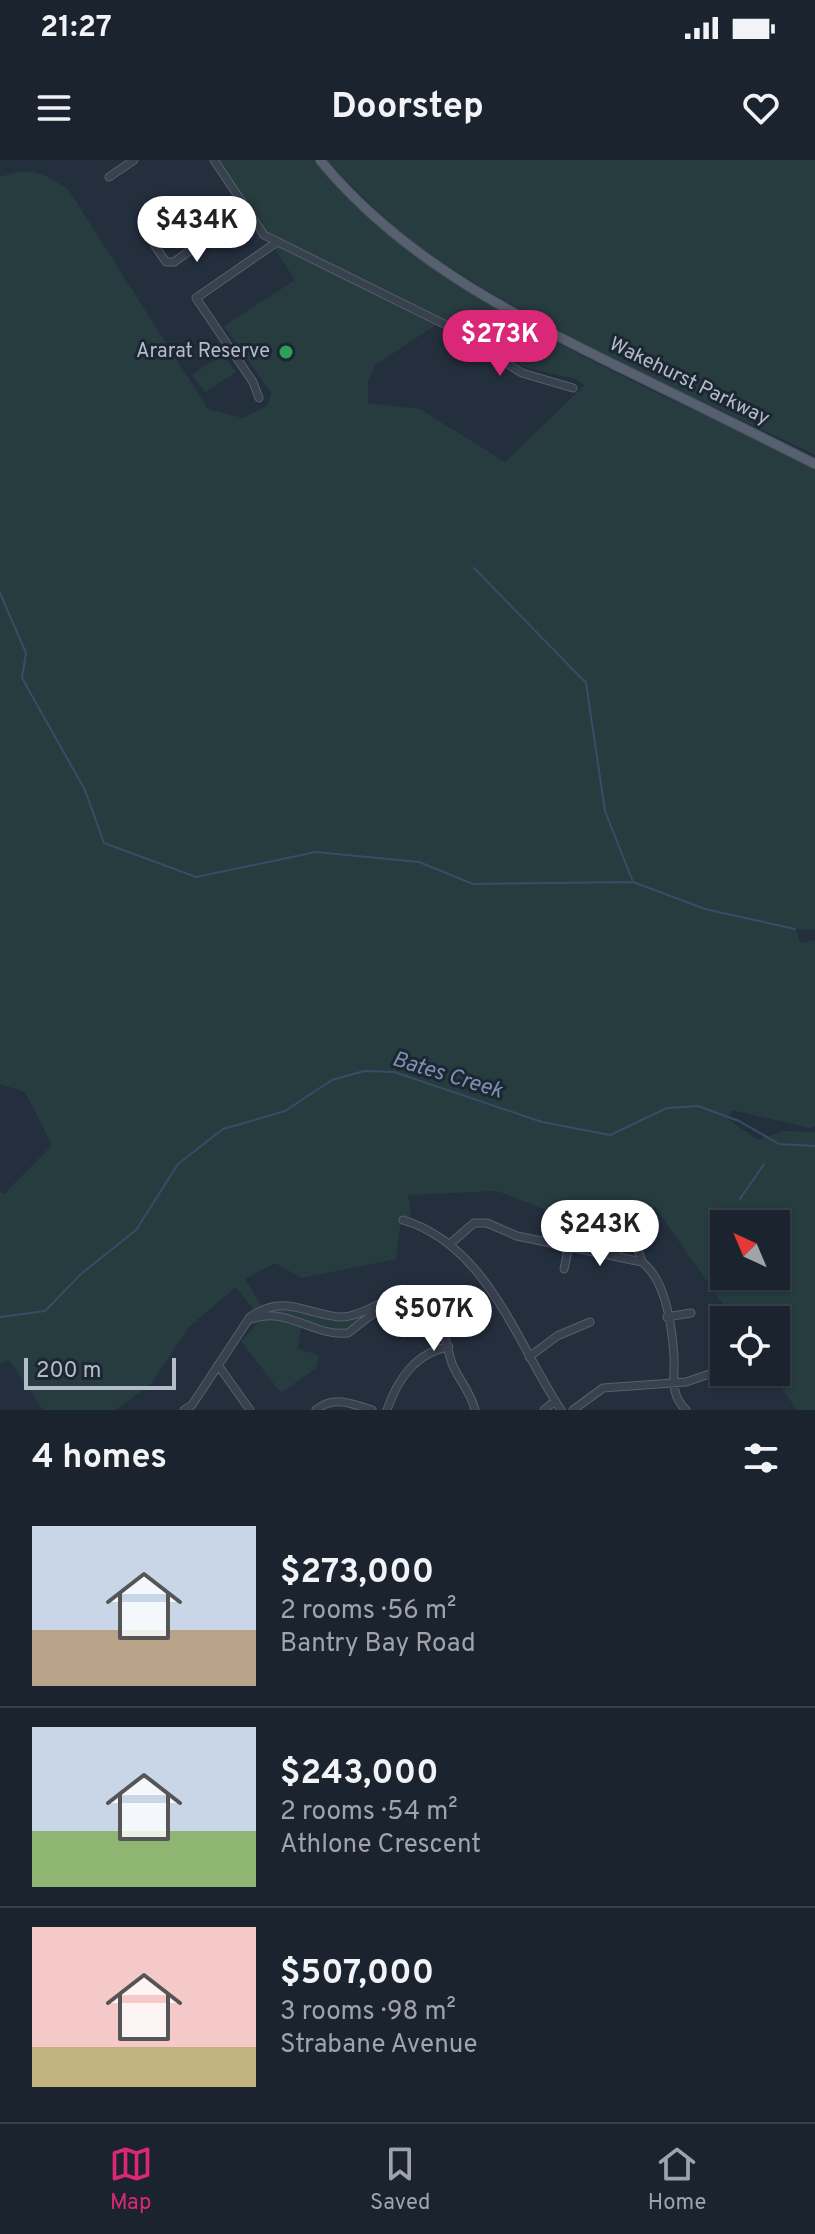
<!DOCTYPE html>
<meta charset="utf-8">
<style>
body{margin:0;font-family:Overpass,sans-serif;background:#242b36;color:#f1f3f6;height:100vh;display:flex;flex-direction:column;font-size:30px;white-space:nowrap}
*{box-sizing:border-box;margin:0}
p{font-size:26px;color:#a0a4aa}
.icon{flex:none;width:44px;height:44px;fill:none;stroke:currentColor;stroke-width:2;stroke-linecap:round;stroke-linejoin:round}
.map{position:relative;height:1250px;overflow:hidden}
.panel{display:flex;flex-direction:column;background:#1b232e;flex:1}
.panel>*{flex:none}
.needle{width:52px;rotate:316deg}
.tools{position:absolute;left:710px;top:1050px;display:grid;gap:16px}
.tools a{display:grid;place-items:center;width:80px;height:80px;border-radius:0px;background:#1b232e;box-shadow:0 2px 6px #0004,0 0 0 2px #39404a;font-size:40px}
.scale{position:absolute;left:24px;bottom:20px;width:152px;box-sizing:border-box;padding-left:8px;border:4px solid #b4bcc9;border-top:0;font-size:22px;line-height:28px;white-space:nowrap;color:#b4bcc9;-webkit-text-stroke:6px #1d2633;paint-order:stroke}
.price{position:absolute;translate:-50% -68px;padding:0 18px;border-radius:28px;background:#fff;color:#222;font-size:26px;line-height:52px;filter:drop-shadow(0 2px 4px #0008)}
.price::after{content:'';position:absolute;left:50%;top:48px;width:24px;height:18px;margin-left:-12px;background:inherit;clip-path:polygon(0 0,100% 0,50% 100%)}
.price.selected{background:#db2777;color:#fff}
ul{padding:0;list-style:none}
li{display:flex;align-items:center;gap:24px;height:200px;padding:0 32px}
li+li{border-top:2px solid #39404a}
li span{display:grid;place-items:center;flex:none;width:224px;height:160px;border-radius:0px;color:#555}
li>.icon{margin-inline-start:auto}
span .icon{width:96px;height:96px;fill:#fffc;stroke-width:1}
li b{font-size:34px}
h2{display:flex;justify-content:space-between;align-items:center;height:96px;padding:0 32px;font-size:34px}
.status{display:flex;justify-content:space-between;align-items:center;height:56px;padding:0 40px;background:#1b232e;direction:ltr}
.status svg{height:22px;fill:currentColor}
header{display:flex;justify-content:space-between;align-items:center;height:104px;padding:0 32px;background:#1b232e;font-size:36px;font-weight:700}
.tab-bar{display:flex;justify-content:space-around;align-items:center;height:112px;border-top:2px solid #39404a;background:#1b232e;font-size:22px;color:#a0a4aa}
.tab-bar a{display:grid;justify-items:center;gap:4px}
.tab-bar .selected{color:#db2777}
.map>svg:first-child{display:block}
.green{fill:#263c3f;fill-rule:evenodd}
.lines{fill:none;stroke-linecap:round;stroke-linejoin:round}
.stream{stroke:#394c67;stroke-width:2}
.minor-casing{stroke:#565f6c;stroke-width:9}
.major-casing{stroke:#414a57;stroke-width:11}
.minor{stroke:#38414e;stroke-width:7}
.major{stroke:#56606e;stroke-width:9}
.leisure-dot{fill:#2e9e5b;stroke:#1d2633;stroke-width:3}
.labels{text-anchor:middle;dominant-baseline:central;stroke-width:6;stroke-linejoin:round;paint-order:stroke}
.poi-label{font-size:20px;fill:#b4bcc9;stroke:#1d2633;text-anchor:end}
.street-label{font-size:20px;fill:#b4bcc9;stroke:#1d2633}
.water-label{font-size:22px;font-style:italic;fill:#7c92b1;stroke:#1d2633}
</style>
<div class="status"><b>21:27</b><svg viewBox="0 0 49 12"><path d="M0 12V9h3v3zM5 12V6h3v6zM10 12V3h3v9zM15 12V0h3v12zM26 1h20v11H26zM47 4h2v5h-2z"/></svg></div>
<header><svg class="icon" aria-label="menu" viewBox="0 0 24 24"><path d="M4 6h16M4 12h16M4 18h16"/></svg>Doorstep<svg class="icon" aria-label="heart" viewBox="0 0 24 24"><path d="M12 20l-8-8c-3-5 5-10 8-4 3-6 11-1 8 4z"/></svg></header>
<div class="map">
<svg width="815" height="1250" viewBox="0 0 815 1250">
<rect width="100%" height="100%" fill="#242f3e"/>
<path class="green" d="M217 0H313C447 150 638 222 815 307V770L796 769 800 783 815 780V966L810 968 732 950 728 959 758 980 784 971 815 972V1250H797L770 1212H776V1160H734L655 1047 586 1057 552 1052 497 1031 408 1035 411 1056 400 1066 396 1099 301 1118 275 1103 245 1119 264 1150 277 1146 343 1160 377 1147 348 1171 302 1160 298 1189 319 1195 316 1208 281 1233 241 1181 261 1160 236 1127 189 1167 151 1224 115 1250H43L9 1200 0 1204V1032L4 1034 52 985 25 932 0 924V17C33 6 40 12 68 29L208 249 243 258 267 246 271 233 224 166 295 120ZM445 159 523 207 576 219 585 225 505 302 420 249 368 243V222L375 205ZM724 1064H776V1116H724Z
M327 0H815V295C684 231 546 174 426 91 390 66 357 32 327 0Z
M223 194 236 212 205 232 192 215Z"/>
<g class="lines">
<path class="stream" d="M474 408 586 523 605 651 633 722
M0 433 26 493 22 518 85 630 104 683 196 717 316 692 419 702 473 724 633 722 705 749 795 769
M740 1039 764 1004
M0 1157 45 1151 81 1114 136 1070 178 1004 223 969 285 951 332 920 364 911 394 912 542 962 610 975 667 948 698 946 739 961 779 984 815 986"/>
<g class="minor-casing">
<path id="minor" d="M214 0 264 75 444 164 522 213 573 228
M109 17 134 0
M155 86 166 102H174L247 49
M259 238 253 222 196 138 277 82
M403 1060C487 1085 516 1182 561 1250
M451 1083 474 1063H487L517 1076 642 1102C666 1120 672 1167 674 1196 675 1217 669 1233 686 1250
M613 1095 625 1084C637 1085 639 1091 642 1102
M564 1109 569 1086
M667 1157 691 1153
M252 1159C285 1146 315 1177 348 1173L388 1142
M529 1197 557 1176 590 1162
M218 1205 250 1250
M184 1250 192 1245 250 1157C284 1134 303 1153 339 1157 358 1158 374 1144 392 1140 445 1125 441 1175 453 1206 460 1221 471 1233 475 1250
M316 1250C334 1235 352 1244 372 1250
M387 1250C397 1220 416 1192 449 1187
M544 1250 555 1241
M573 1250 603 1228 686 1222 724 1209"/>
</g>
<g class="major-casing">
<path id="major" d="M320 0C399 96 504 150 613 204 680 237 748 270 815 304"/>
</g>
<use href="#minor" class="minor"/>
<use href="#major" class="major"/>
</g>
<circle class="leisure-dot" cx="286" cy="192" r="8"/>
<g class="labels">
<g class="poi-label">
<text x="270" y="192">Ararat Reserve</text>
</g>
<g class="street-label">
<text transform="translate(689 222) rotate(26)">Wakehurst Parkway</text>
</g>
<g class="water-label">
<text transform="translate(447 916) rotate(17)">Bates Creek</text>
</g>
</g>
</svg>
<div class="tools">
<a><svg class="needle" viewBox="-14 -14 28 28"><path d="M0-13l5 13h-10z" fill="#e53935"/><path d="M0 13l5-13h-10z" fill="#a0a4aa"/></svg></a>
<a><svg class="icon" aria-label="locate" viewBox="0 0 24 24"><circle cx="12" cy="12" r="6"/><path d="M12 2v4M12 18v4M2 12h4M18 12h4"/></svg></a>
</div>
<div class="scale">200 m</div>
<b class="price" style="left:197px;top:104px">$434K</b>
<b class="price selected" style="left:500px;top:218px">$273K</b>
<b class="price" style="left:600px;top:1108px">$243K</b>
<b class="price" style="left:434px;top:1193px">$507K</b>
</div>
<section class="panel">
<h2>4 homes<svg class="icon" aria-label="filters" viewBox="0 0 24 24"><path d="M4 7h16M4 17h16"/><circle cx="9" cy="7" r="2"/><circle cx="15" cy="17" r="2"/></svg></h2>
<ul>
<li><span style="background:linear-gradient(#c9d6e8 65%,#b9a48a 0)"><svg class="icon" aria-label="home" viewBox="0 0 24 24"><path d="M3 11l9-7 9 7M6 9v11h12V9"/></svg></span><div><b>$273,000</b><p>2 rooms · 56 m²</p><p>Bantry Bay Road</p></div></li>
<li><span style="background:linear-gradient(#c9d6e8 65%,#8fb573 0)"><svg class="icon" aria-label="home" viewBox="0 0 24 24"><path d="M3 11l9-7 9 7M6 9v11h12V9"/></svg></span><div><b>$243,000</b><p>2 rooms · 54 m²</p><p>Athlone Crescent</p></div></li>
<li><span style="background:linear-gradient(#f6c9c9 75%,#c2b280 0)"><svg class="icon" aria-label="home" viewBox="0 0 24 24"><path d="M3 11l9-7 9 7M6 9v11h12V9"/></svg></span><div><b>$507,000</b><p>3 rooms · 98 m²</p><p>Strabane Avenue</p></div></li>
</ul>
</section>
<nav class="tab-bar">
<a class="selected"><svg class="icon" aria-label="map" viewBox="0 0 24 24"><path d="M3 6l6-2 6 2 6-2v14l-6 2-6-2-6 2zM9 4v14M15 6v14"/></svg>Map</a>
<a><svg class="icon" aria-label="saved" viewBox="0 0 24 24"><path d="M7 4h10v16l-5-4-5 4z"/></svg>Saved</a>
<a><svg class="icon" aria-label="home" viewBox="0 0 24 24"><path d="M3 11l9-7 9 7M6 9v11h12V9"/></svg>Home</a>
</nav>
